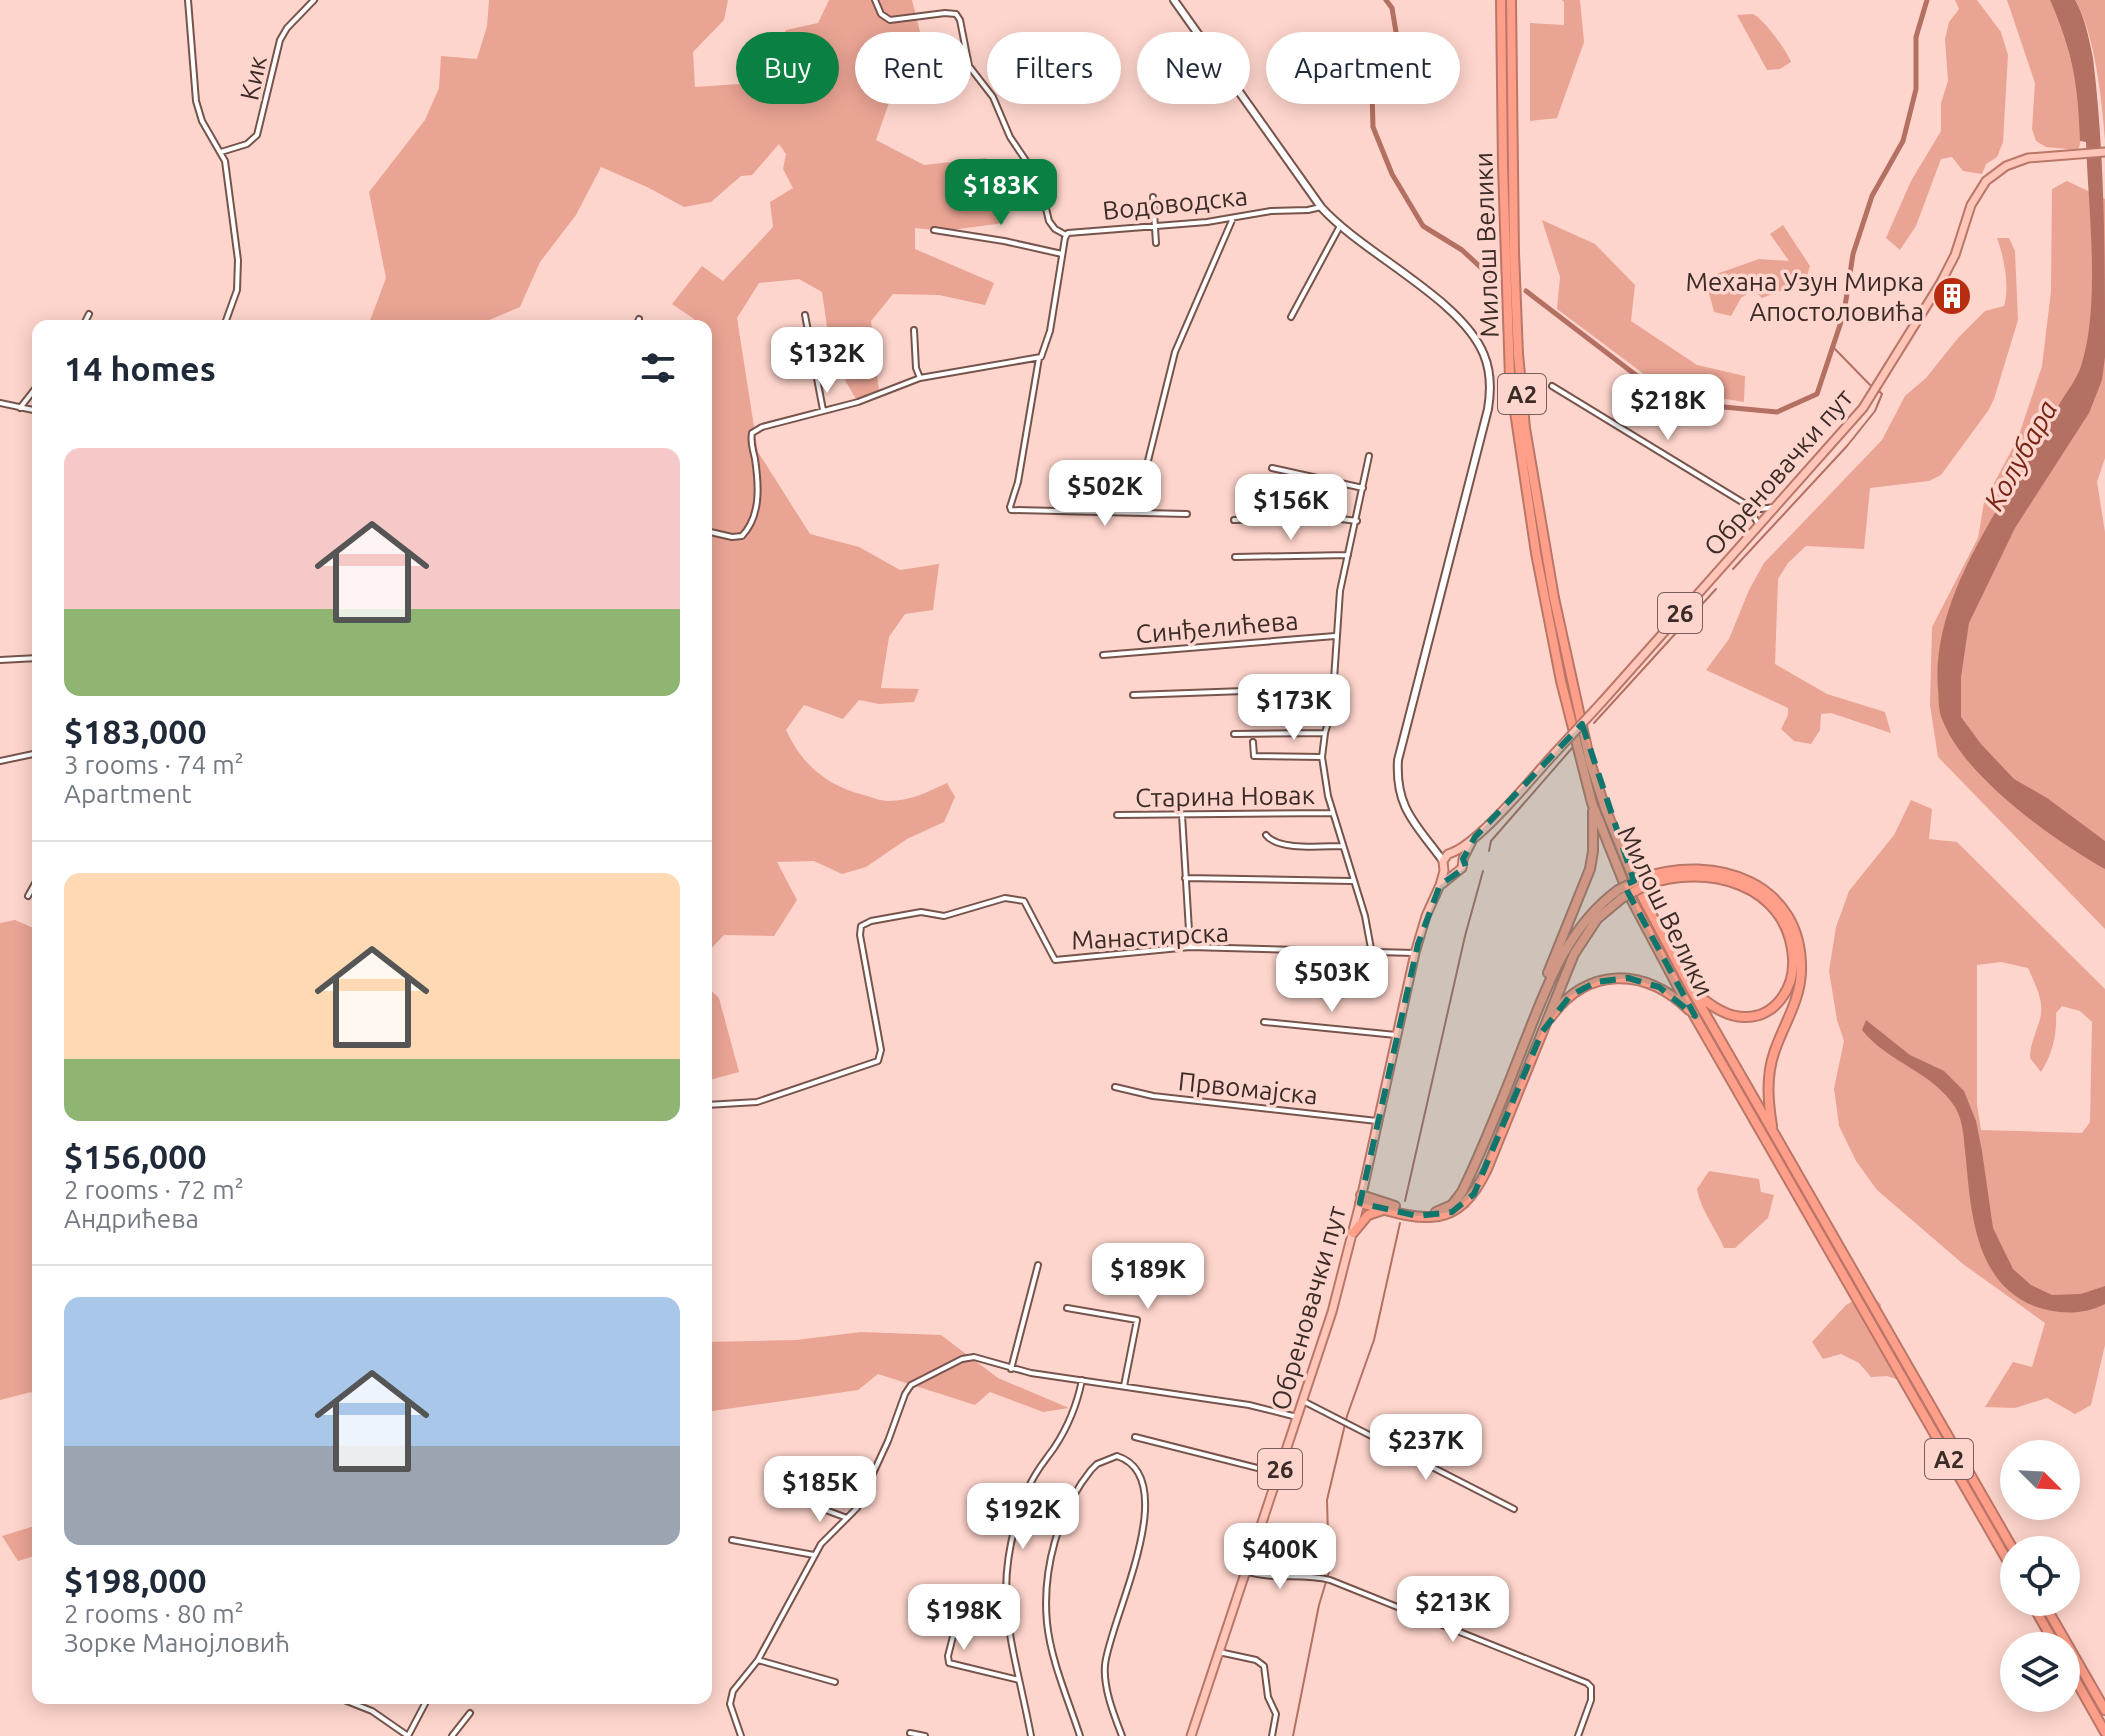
<!DOCTYPE html>
<meta charset="utf-8">
<style>
body{margin:0;font-family:Ubuntu,sans-serif;background:#f6f6f7;color:#1f2937;height:100vh;display:flex;flex-direction:column;font-size:30px;white-space:nowrap}
*{box-sizing:border-box;margin:0}
p{font-size:26px;color:#747a83}
.icon{flex:none;width:44px;height:44px;fill:none;stroke:currentColor;stroke-width:2;stroke-linecap:round;stroke-linejoin:round}
.map{position:relative;flex:1;overflow:hidden}
.side{position:absolute;left:32px;top:320px;width:680px;height:1384px;display:flex;flex-direction:column;background:#fff;border-radius:16px;box-shadow:0 4px 20px #0003}
.side>*{flex:none}
.guide{position:absolute;left:736px;top:32px;width:760px;height:72px;display:flex;gap:16px}
.needle{width:52px;rotate:114deg}
.controls{position:absolute;left:2000px;top:1440px;display:grid;gap:16px}
.controls a{display:grid;place-items:center;width:80px;height:80px;border-radius:50%;background:#fff;box-shadow:0 4px 20px #0003;font-size:40px}
.price{position:absolute;translate:-50% -68px;padding:0 18px;border-radius:16px;background:#fff;color:#222;font-size:26px;line-height:52px;filter:drop-shadow(0 2px 4px #0008)}
.price::after{content:'';position:absolute;left:50%;top:48px;width:24px;height:18px;margin-left:-12px;background:inherit;clip-path:polygon(0 0,100% 0,50% 100%)}
.price.current{background:#0b8043;color:#fff}
ul{padding:0;list-style:none}
li{display:grid;align-content:center;gap:16px;height:424px;padding:0 32px}
li+li{border-top:2px solid #e0e1e3}
li span{display:grid;place-items:center;height:248px;border-radius:16px;color:#555}
li>.icon{margin-inline-start:auto}
span .icon{width:144px;height:144px;fill:#fffc;stroke-width:1}
li b{font-size:34px}
h2{display:flex;justify-content:space-between;align-items:center;height:96px;padding:0 32px;font-size:34px}
.chip{padding:0 28px;border-radius:36px;background:#fff;box-shadow:0 4px 20px #0003;font-size:28px;line-height:72px}
.chip.current{background:#0b8043;color:#fff}
.map>svg:first-child{display:block}
.green{fill:#eaa494;fill-rule:evenodd}
.water{fill:#b47062}
.lines{fill:none;stroke-linecap:round;stroke-linejoin:round}
.stream{stroke:#b47062;stroke-width:2}
.canal{stroke:#b47062;stroke-width:5}
.minor-casing{stroke:#76544c;stroke-width:8}
.secondary-casing{stroke:#76544c;stroke-width:10}
.primary-casing{stroke:#ba7768;stroke-width:11}
.motorway-casing{stroke:#ba7768;stroke-width:12}
.minor{stroke:#fff;stroke-width:4}
.secondary{stroke:#fff;stroke-width:6}
.primary{stroke:#ffc5b9;stroke-width:7}
.motorway{stroke:#ff9f8a;stroke-width:8}
.primary-bridge-casing{stroke:#ba7768;stroke-width:11;stroke-linecap:butt}
.motorway-bridge-casing{stroke:#ba7768;stroke-width:12;stroke-linecap:butt}
.primary-bridge{stroke:#ffc5b9;stroke-width:7}
.motorway-bridge{stroke:#ff9f8a;stroke-width:8}
.marked{fill:#0f766e;fill-opacity:0.2;stroke:#0f766e;stroke-width:6;stroke-dasharray:16 10;stroke-linejoin:round}
.labels{text-anchor:middle;dominant-baseline:central;stroke-width:7;stroke-linejoin:round;paint-order:stroke}
.shield{fill:#fed5cc;stroke:#765f59;stroke-width:2}
.shield-label{font-size:24px;font-weight:bold;fill:#3b2c28}
.street-label{font-size:26px;fill:#3b2c28;stroke:#fed5cc}
.poi-label{font-size:26px;fill:#3b2c28;stroke:#fed5cc;text-anchor:end}
.water-label{font-size:28px;font-style:italic;fill:#782516;stroke:#fed5cc}
</style>
<div class="map">
<svg width="2105" height="1736" viewBox="0 0 2105 1736">
<rect width="100%" height="100%" fill="#fed5cc"/>
<path class="green" d="M489 0H728L724 20 693 52 695 87 755 83 786 30 818 23 829 0H912L935 91 890 100 876 140 924 165 986 158 972 173 1004 223 943 231 915 228V249L994 283 985 305 939 295 893 294 871 321 879 391 856 399 846 382 843 368H833L822 292 799 279 759 283 737 318 758 452 810 534 859 547 900 570 939 564 933 610 905 614 889 637 881 688 919 689 914 702 879 704 859 700 843 719 804 705 786 730C803 766 826 785 864 795 871 797 880 801 888 801 910 801 928 792 947 783L955 797 944 822 907 839 866 867 842 874 814 861 777 862 797 900 774 936 724 935 706 954V364L708 358 706 326H694V319L672 304 702 266 723 281 773 227 770 202 793 188 783 169 786 154 779 144 752 175 741 176 711 202 684 207 647 187 601 167 576 215 540 262 520 307 475 326H368L386 278 369 192 425 120 439 88 441 56 477 59 487 26Z
M1562 0H1580L1584 42 1557 118 1530 121V23L1564 25V2Z
M1955 0H1977L2001 32 2008 55 2003 142 1997 157 1986 164 1982 174 1963 171 1952 157 1941 159 1916 226 1900 250 1886 238 1911 181 1941 131V103L1948 81 1945 39 1949 22 1959 9Z
M2007 0H2050C2067 40 2078 77 2080 120 2080 130 2082 142 2078 150L2046 147 2036 141 2032 129 2035 83Z
M2075 0H2105V140C2102 101 2095 33 2075 0Z
M1753 14C1762 17 1788 52 1791 62L1780 69 1767 70 1737 15Z
M2067 181 2105 199V458L2097 482 2105 532V929L1938 757 1930 705 1932 627 1978 538 1984 502 2018 438 2042 366 2051 291 2052 189Z
M1542 220 1595 244 1635 285 1631 321 1697 365 1745 376 1744 402 1664 389 1557 309 1560 277Z
M1783 225 1810 266 1805 282 1762 298 1753 290 1741 298 1731 316 1714 312 1705 278 1759 259 1789 261 1770 234Z
M1997 238H2009L2015 251 2018 320 1994 399 1988 411 1941 475 1929 481 1870 488 1864 549 1806 546 1788 563 1778 579 1775 664 1827 694 1885 712 1891 733 1831 713 1821 714 1820 730 1811 744 1794 741 1781 729 1788 715V708L1706 670 1729 639 1749 590 1764 563 1882 440 1905 396 1926 378 1958 338 1985 311 2004 306C2010 287 2004 257 1997 238Z
M1911 800 1932 809 1929 839 1957 842 2105 989V1345L2091 1405 2075 1414 2047 1398 2015 1408 1985 1407 2013 1362 2032 1367 2045 1323 1963 1264 1877 1190 1856 1161 1839 1126 1834 1088 1844 1041 1837 1020 1829 971 1836 927 1849 891 1894 835ZM2001 962 2028 968C2035 984 2045 1002 2040 1019 2036 1034 2030 1043 2030 1058L2041 1072C2053 1053 2057 1035 2056 1013L2062 1006 2080 1011 2092 1022 2090 1122 2082 1133 1981 1130 1977 1105V965Z
M15 920 38 930V1403L31 1392 0 1400V923Z
M706 986 719 998 739 1072 706 1081Z
M1709 1171 1759 1179 1761 1192 1774 1195 1768 1218 1735 1248H1724C1715 1227 1701 1211 1697 1189Z
M1867 1293 1881 1304 1879 1326 1885 1345 1902 1363 1896 1379 1887 1376 1871 1377 1859 1363 1841 1354 1823 1359 1812 1342 1846 1305Z
M861 1332 941 1335 998 1378 1069 1408 1043 1412 990 1392 975 1405 878 1374 858 1390 706 1412V1342L796 1340Z
M38 1525V1555L18 1561 2 1536Z"/>
<path class="water" d="M2050 0H2075C2085 17 2089 39 2093 58 2105 156 2105 258 2105 357L2102 380 2089 413 2015 528 1969 623 1961 677V717L1981 744 2014 779 2047 798 2105 841V869C2052 839 1964 777 1942 719 1938 710 1939 699 1938 689 1932 615 1977 543 2014 481 2029 455 2045 429 2060 403 2067 391 2077 379 2081 366 2101 305 2088 207 2086 142L2080 141C2078 83 2073 54 2050 0Z
M1866 1020 1910 1055 1944 1071 1964 1091 1976 1121 1982 1151 1993 1228 2013 1269 2031 1285 2052 1295 2081 1294 2105 1286V1304C2084 1315 2057 1315 2034 1306 1976 1283 1971 1214 1966 1160 1964 1144 1964 1121 1955 1107 1933 1072 1887 1062 1862 1030Z"/>
<g class="lines">
<path class="stream" d="M1833 347 1873 388
M1733 569 1847 446 1875 411 1882 394 1879 391
M1594 723 1716 589
M1489 851 1491 841 1573 747
M1405 1201 1465 936 1483 871
M1293 1736 1319 1605 1329 1572 1327 1500 1347 1416 1374 1340 1400 1223"/>
<path class="canal" d="M1386 0 1392 8 1396 32 1372 92 1373 127 1392 174 1423 226 1462 250 1490 276
M1526 291 1658 392 1702 405 1777 412 1817 394 1844 313 1853 254 1872 196 1903 141 1916 89V37L1927 0"/>
<g class="minor-casing">
<path id="minor" d="M188 0 196 101 202 121 225 161 238 260 237 290 224 326
M875 0 881 14 890 20 945 13 956 14 960 20 969 66 993 97 1010 137 1039 180 1049 221 1055 229 1066 235
M221 152 247 144 257 135 280 40 287 28 314 0
M1153 197 1156 243
M934 230 1004 241 1062 254
M805 315 823 410
M1291 317 1340 226
M83 326 89 314
M636 326 639 319
M914 330 916 368 920 378
M1039 358 1018 482 1010 507 1011 510 1187 514
M1552 386 1747 505 1759 525
M0 403 38 411
M20 408 38 385
M1369 456 1340 591 1332 709 1325 733 1322 757 1328 796 1365 916 1372 954
M1272 468 1363 488
M1140 493 1175 352 1233 218
M1751 507 1761 509 1774 507
M1234 520 1325 517 1357 521
M706 531 732 537 742 536C761 516 759 486 755 459 753 449 750 443 752 433L762 427 858 402 920 378 1041 357 1050 331 1065 238 1068 233 1207 222 1271 211 1308 210 1321 207
M1235 557 1348 555
M1103 655 1335 636
M0 660 38 658
M1133 695 1332 688
M1234 734 1325 733
M1253 742 1254 756 1322 757
M0 761 38 753
M1117 815 1333 813
M1182 815 1190 947
M1266 835C1278 851 1323 846 1342 846
M1185 878 1352 881
M28 896 38 878
M1264 1022 1396 1035
M1115 1087 1153 1096 1377 1121
M706 1105 757 1102 878 1061 881 1050 860 935 861 926 871 921 921 912 944 916 1005 898 1024 901 1055 960 1190 947 1415 953
M1067 1308 1137 1320 1124 1386
M1011 1369 1038 1265
M1303 1401 1514 1509
M1135 1437 1277 1473
M832 1471 821 1505 823 1509 847 1518
M732 1540 814 1555
M1246 1571C1274 1581 1302 1572 1330 1580L1587 1683 1591 1687V1700L1578 1736
M965 1590 948 1656 949 1663 1019 1680
M1219 1652 1256 1660 1264 1666 1268 1697 1276 1714 1272 1736
M758 1660 835 1682
M339 1698 372 1711 408 1736
M910 1733 925 1736
M408 1736 428 1698
M452 1736 470 1713
M741 1736 730 1704 733 1691 758 1660 821 1544 857 1508 888 1441 905 1394 911 1385 962 1359 974 1357 1031 1373 1249 1405 1297 1417
M1031 1736C1013 1640 987 1588 1028 1489 1034 1473 1044 1462 1054 1448 1068 1427 1077 1405 1082 1380
M1080 1736C1068 1699 1051 1661 1047 1623 1042 1570 1058 1511 1091 1470L1097 1464 1117 1456C1185 1478 1109 1621 1105 1665 1103 1688 1114 1715 1122 1736"/>
</g>
<g class="secondary-casing">
<path id="secondary" d="M1174 0 1321 207C1363 254 1462 299 1484 355 1491 372 1491 391 1488 409L1398 760C1395 809 1417 825 1443 861"/>
</g>
<g class="primary-casing">
<path id="primary" d="M1602 702 1863 408 1940 284 1955 255 1971 205 1986 181 2006 166 2028 158 2105 152
M1442 884 1462 868 1463 859 1472 841
M1191 1736 1332 1312 1360 1203 1415 953 1426 916 1440 885 1444 871 1443 861 1448 854C1476 847 1531 779 1553 755"/>
</g>
<g class="motorway-casing">
<path id="motorway" d="M1501 0 1503 167 1510 378 1536 553 1561 681 1592 803 1628 893 1679 989 2014 1572
M1511 0 1514 253 1518 354 1525 428 1554 598 1590 762 1605 808 1636 885 1691 989 2014 1551
M1642 878C1715 853 1804 882 1801 972 1800 1001 1783 1026 1774 1053 1766 1077 1768 1101 1772 1126
M1646 885C1706 863 1788 883 1793 958 1795 988 1775 1018 1744 1017 1725 1017 1708 1004 1695 992
M1548 973 1590 869 1593 851V811
M1550 1018C1587 966 1645 967 1689 1010
M1361 1195 1395 1206
M1360 1203C1419 1219 1456 1235 1487 1169L1574 954 1597 919 1622 898
M1436 1212 1452 1205 1462 1192C1486 1143 1506 1090 1526 1039 1548 983 1568 927 1618 890
M1353 1233 1368 1215 1383 1210
M2031 1602 2056 1646
M2043 1602 2105 1710
M2066 1663 2105 1732"/>
</g>
<use href="#minor" class="minor"/>
<use href="#secondary" class="secondary"/>
<use href="#primary" class="primary"/>
<use href="#motorway" class="motorway"/>
<g class="primary-bridge-casing">
<path id="primary-bridge" d="M1553 755 1602 702"/>
</g>
<g class="motorway-bridge-casing">
<path id="motorway-bridge" d="M1618 890 1642 878
M1622 898 1646 885"/>
</g>
<use href="#primary-bridge" class="primary-bridge"/>
<use href="#motorway-bridge" class="motorway-bridge"/>
</g>
<path class="marked" d="M1582 724 1634 881 1624 885 1695 1016 1659 987 1628 978 1596 982 1570 996 1542 1032 1474 1194 1452 1212 1417 1216 1360 1203 1418 944 1440 885 1466 867 1463 859 1475 837Z"/>
<defs>
<g id="building-disc" transform="scale(2)"><circle r="9.5" fill="#b82c10" stroke="#fed5cc"/><path d="M-4-6H4V6H1V3H-1V6H-4ZM-2.5-4.3h1.7v1.8h-1.7ZM.8-4.3h1.7v1.8H.8ZM-2.5-1h1.7V.8h-1.7ZM.8-1h1.7V.8H.8Z" fill="#fff"/></g>
</defs>
<g fill-rule="evenodd">
<use href="#building-disc" x="1952" y="296"/>
</g>
<g class="labels">
<g class="shield">
<rect x="1498" y="374" width="48" height="40" rx="6"/>
<rect x="1658" y="593" width="44" height="40" rx="6"/>
<rect x="1925" y="1439" width="48" height="40" rx="6"/>
<rect x="1258" y="1449" width="44" height="40" rx="6"/>
</g>
<g class="shield-label">
<text x="1522" y="394">A2</text>
<text x="1680" y="613">26</text>
<text x="1949" y="1459">A2</text>
<text x="1280" y="1469">26</text>
</g>
<g class="street-label">
<text transform="translate(253 78) rotate(-78)">Кик</text>
<text transform="translate(1175 203) rotate(-6)">Водоводска</text>
<text transform="translate(1486 245) rotate(-92)">Милош Велики</text>
<text transform="translate(1778 472) rotate(-49)">Обреновачки пут</text>
<text transform="translate(1217 627) rotate(-5)">Синђелићева</text>
<text transform="translate(1225 796) rotate(-1)">Старина Новак</text>
<text transform="translate(1666 911) rotate(64)">Милош Велики</text>
<text transform="translate(1150 936) rotate(-3)">Манастирска</text>
<text transform="translate(1248 1088) rotate(6)">Првомајска</text>
<text transform="translate(1308 1308) rotate(-74)">Обреновачки пут</text>
</g>
<g class="poi-label">
<text x="1924" y="281">Механа Узун Мирка<tspan x="1924" dy="30">Апостоловића</tspan></text>
</g>
<g class="water-label">
<text transform="translate(2020 455) rotate(-61)">Колубара</text>
</g>
</g>
</svg>
<div class="controls">
<a><svg class="needle" viewBox="-14 -14 28 28"><path d="M0-13l5 13h-10z" fill="#e53935"/><path d="M0 13l5-13h-10z" fill="#747a83"/></svg></a>
<a><svg class="icon" aria-label="locate" viewBox="0 0 24 24"><circle cx="12" cy="12" r="6"/><path d="M12 2v4M12 18v4M2 12h4M18 12h4"/></svg></a>
<a><svg class="icon" aria-label="layers" viewBox="0 0 24 24"><path d="M12 4l9 5-9 5-9-5zM3 14l9 5 9-5"/></svg></a>
</div>
<b class="price current" style="left:1001px;top:227px">$183K</b>
<b class="price" style="left:827px;top:395px">$132K</b>
<b class="price" style="left:1668px;top:442px">$218K</b>
<b class="price" style="left:1105px;top:528px">$502K</b>
<b class="price" style="left:1291px;top:542px">$156K</b>
<b class="price" style="left:1294px;top:742px">$173K</b>
<b class="price" style="left:1332px;top:1014px">$503K</b>
<b class="price" style="left:1148px;top:1311px">$189K</b>
<b class="price" style="left:1426px;top:1482px">$237K</b>
<b class="price" style="left:820px;top:1524px">$185K</b>
<b class="price" style="left:1023px;top:1551px">$192K</b>
<b class="price" style="left:1280px;top:1591px">$400K</b>
<b class="price" style="left:1453px;top:1644px">$213K</b>
<b class="price" style="left:964px;top:1652px">$198K</b>
<div class="guide">
<a class="chip current">Buy</a>
<a class="chip">Rent</a>
<a class="chip">Filters</a>
<a class="chip">New</a>
<a class="chip">Apartment</a>
</div>
<section class="side">
<h2>14 homes<svg class="icon" aria-label="filters" viewBox="0 0 24 24"><path d="M4 7h16M4 17h16"/><circle cx="9" cy="7" r="2"/><circle cx="15" cy="17" r="2"/></svg></h2>
<ul>
<li><span style="background:linear-gradient(#f6c9c9 65%,#8fb573 0)"><svg class="icon" aria-label="home" viewBox="0 0 24 24"><path d="M3 11l9-7 9 7M6 9v11h12V9"/></svg></span><div><b>$183,000</b><p>3 rooms · 74 m²</p><p>Apartment</p></div></li>
<li><span style="background:linear-gradient(#ffd9b3 75%,#8fb573 0)"><svg class="icon" aria-label="home" viewBox="0 0 24 24"><path d="M3 11l9-7 9 7M6 9v11h12V9"/></svg></span><div><b>$156,000</b><p>2 rooms · 72 m²</p><p>Андрићева</p></div></li>
<li><span style="background:linear-gradient(#a9c7e8 60%,#9aa5b1 0)"><svg class="icon" aria-label="home" viewBox="0 0 24 24"><path d="M3 11l9-7 9 7M6 9v11h12V9"/></svg></span><div><b>$198,000</b><p>2 rooms · 80 m²</p><p>Зорке Манојловић</p></div></li>
</ul>
</section>
</div>
